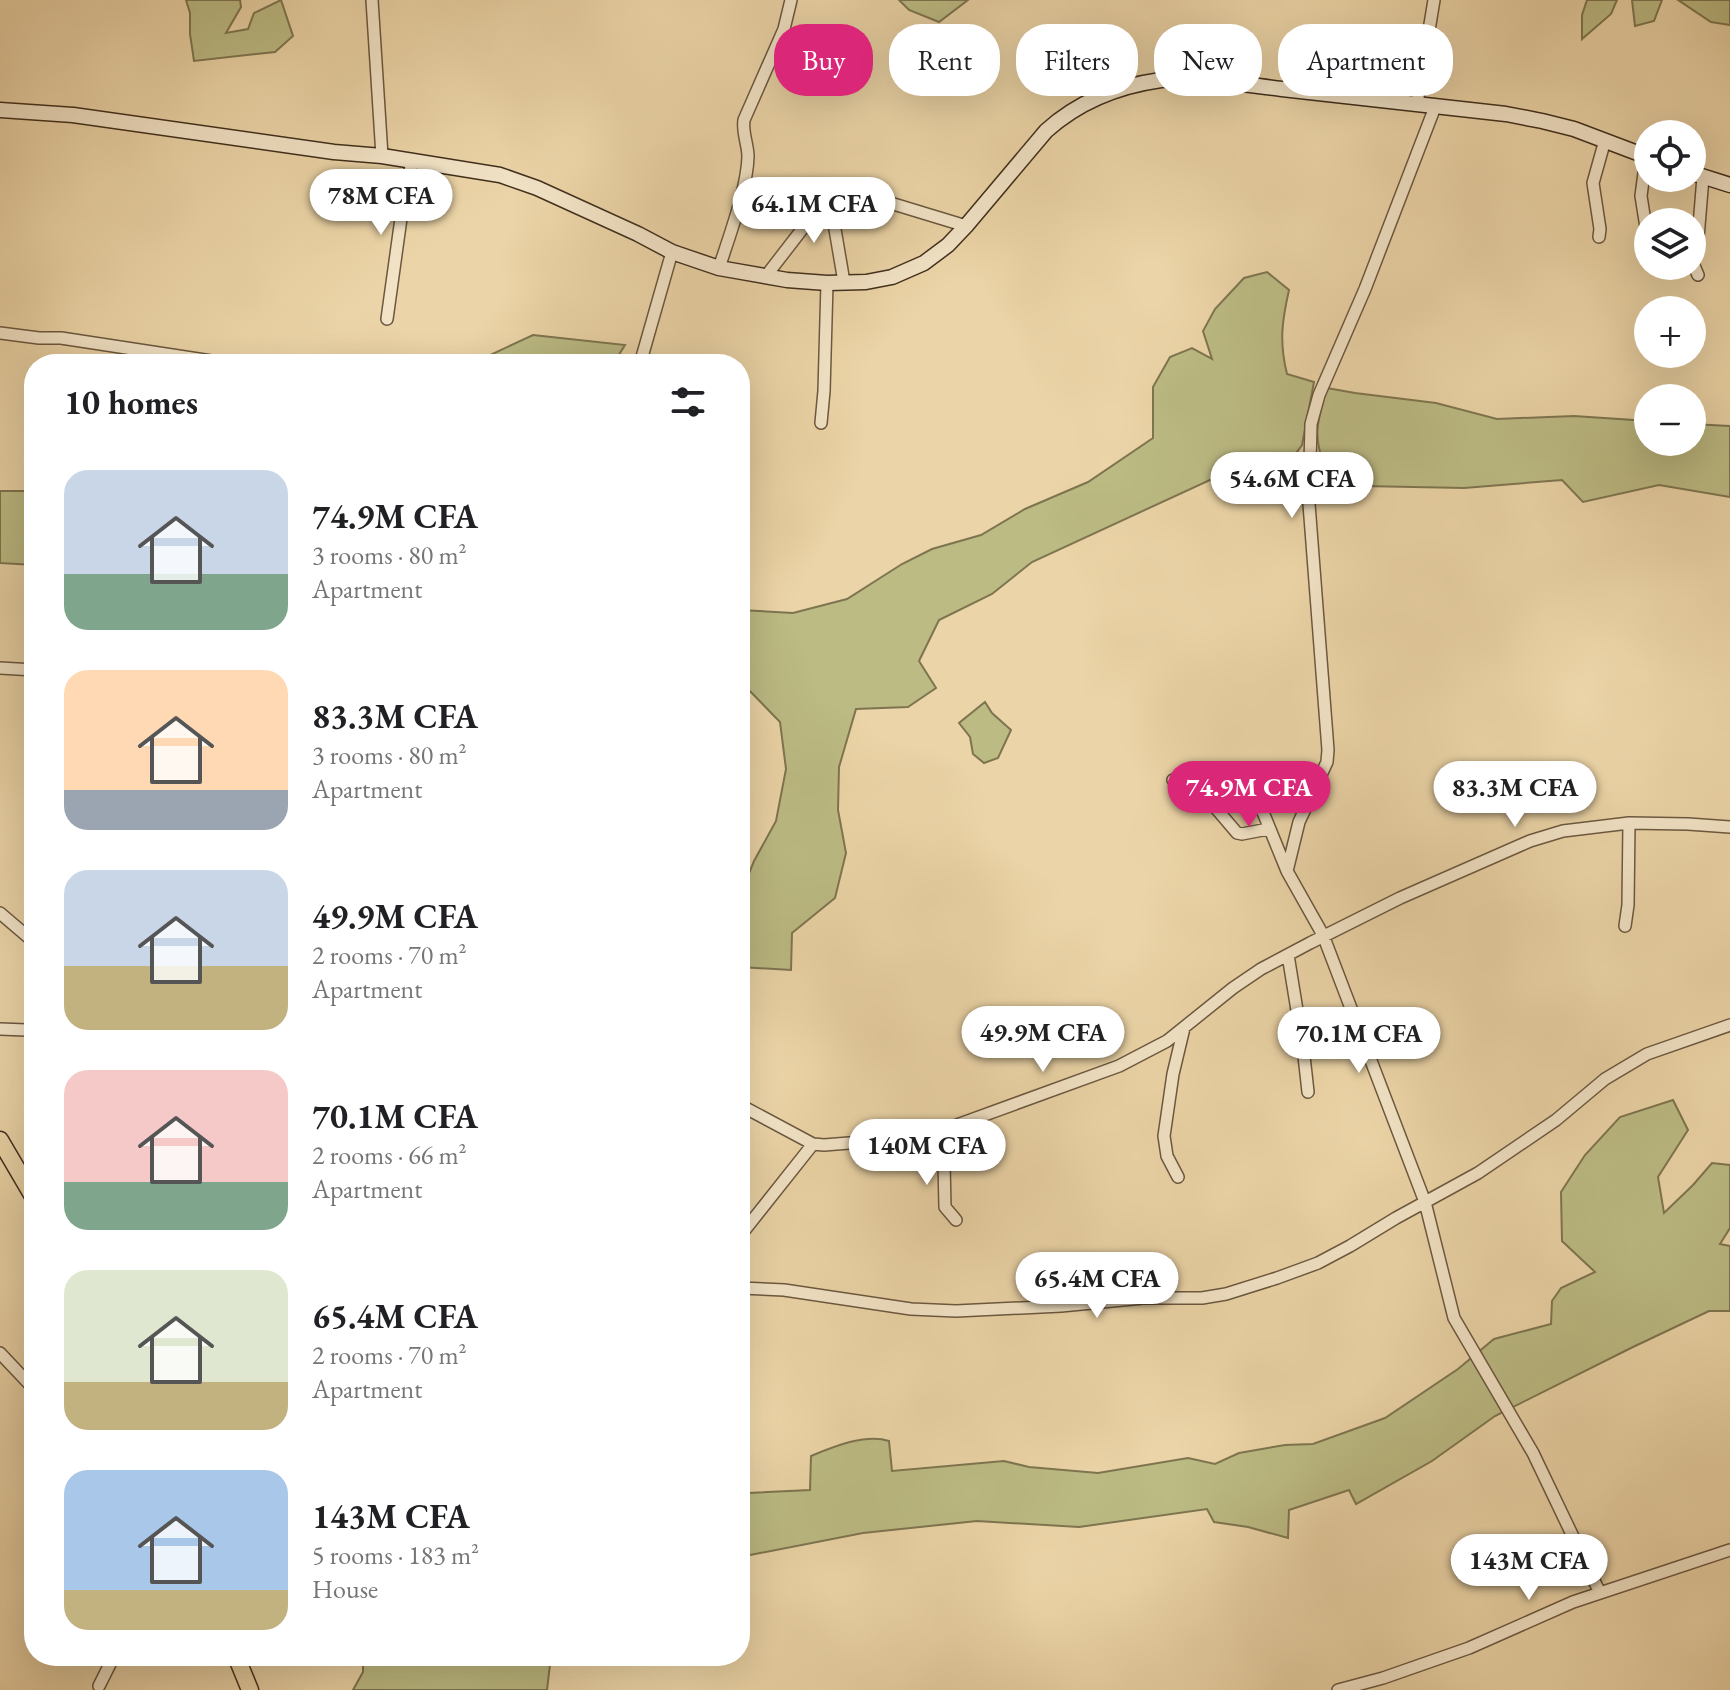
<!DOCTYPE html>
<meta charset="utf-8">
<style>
body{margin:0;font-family:"EB Garamond",serif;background:#f2f2f2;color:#202124;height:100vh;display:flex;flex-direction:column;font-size:30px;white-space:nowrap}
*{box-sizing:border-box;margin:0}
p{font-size:26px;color:#757577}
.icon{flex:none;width:44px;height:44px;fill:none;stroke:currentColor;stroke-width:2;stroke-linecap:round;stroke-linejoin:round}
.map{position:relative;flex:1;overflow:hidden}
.panel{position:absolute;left:24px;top:354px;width:726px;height:1312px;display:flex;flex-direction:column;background:#fff;border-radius:32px;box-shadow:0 8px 32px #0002}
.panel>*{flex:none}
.top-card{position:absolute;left:774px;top:24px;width:760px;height:72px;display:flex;gap:16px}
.fabs{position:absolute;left:1634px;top:120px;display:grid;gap:16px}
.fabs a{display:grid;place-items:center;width:72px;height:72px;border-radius:50%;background:#fff;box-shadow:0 8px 32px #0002;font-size:40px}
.price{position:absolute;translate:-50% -68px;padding:0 18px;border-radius:28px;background:#fff;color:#222;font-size:26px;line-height:52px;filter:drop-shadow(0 2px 4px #0008)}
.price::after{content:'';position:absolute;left:50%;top:48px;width:24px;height:18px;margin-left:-12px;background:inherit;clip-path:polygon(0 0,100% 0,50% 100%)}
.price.current{background:#db2777;color:#fff}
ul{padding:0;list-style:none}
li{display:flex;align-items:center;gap:24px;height:200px;padding:0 40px}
li span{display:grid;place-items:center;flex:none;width:224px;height:160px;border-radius:24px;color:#555}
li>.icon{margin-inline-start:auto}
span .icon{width:96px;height:96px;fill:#fffc;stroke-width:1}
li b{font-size:34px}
h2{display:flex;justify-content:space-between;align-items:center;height:96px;padding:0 40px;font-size:34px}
.tag{padding:0 28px;border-radius:32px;background:#fff;box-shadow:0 8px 32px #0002;font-size:28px;line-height:72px}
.tag.current{background:#db2777;color:#fff}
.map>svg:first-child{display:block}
.green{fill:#bcbb84;stroke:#7e7550;stroke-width:2}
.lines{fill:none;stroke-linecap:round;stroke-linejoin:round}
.street-casing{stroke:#6c5840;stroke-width:14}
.secondary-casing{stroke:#412f1d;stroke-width:17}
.primary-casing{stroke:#412f1d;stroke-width:19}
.street{stroke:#f2e3c6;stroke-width:11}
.secondary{stroke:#f2e3c6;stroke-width:14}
.primary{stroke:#ebd4a7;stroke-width:16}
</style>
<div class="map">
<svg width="1730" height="1690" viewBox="0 0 1730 1690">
<rect width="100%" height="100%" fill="#ebd4a7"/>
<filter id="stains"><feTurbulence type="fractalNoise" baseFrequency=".0025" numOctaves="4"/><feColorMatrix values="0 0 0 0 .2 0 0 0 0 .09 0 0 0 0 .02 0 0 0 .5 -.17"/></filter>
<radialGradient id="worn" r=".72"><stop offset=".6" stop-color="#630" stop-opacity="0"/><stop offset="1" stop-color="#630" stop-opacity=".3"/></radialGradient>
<path class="green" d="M186 0H240L241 7 226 33 248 29 254 13 281 0 293 36 275 52 194 61 190 34V13Z
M899 0H968L939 22 909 10Z
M1587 0H1617L1611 14 1582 39V15Z
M1632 0H1662L1654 21 1635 26Z
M1678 0H1730V25L1711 22Z
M1267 272 1289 290C1282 321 1279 342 1287 374L1314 382 1302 445 1294 456 1236 468 1032 562 992 594 939 620 919 661 936 688 908 707 856 709 839 767 838 810 846 853 835 898 792 933 791 970 740 967V896L754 861 776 821 786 769 780 722 744 685 740 683V610L793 613 847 599 902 564 932 549 981 535 1025 509 1088 482 1153 438V387L1170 357 1192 348 1212 359 1203 331 1215 309 1244 278Z
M533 335 625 345 613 364H471Z
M1327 388 1355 393 1436 403 1497 419 1574 416 1648 421V442H1692V424L1730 426V497L1659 485 1583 502 1562 480 1464 488 1362 486 1328 477C1313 438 1315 427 1327 388Z
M0 491H34V565L0 563Z
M985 702 992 713 1011 730 998 758 984 763 973 754 970 737 959 723Z
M1673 1100 1688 1130 1658 1177 1664 1213 1693 1185 1712 1163 1730 1165V1228L1720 1244 1730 1246V1311H1709L1633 1347 1495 1416 1432 1461 1356 1504 1349 1490 1289 1510 1288 1538 1248 1527 1214 1522 1207 1509 1079 1527 977 1521 863 1533 740 1557V1496L748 1493 810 1490 811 1456C833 1447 866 1433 889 1441L892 1471 1004 1461 1029 1467 1098 1473 1188 1458 1215 1464 1239 1453 1285 1445 1313 1444 1385 1418 1458 1369 1494 1339 1551 1324 1552 1301 1561 1288 1595 1272 1562 1241 1561 1192 1585 1155 1620 1117Z
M363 1656H551L547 1690H353L363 1672Z"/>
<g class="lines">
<g class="street-casing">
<path id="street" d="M372 0 382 156
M782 34 865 54
M1417 103 1434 0
M1435 107 1365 289 1319 395 1311 424 1309 504 1328 750 1327 762 1299 822 1287 871 1323 935 1425 1202 1454 1318 1533 1453 1600 1593
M1644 156V173L1641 196 1648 240
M829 194 844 282
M1599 237 1600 229 1593 183 1605 140
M719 268C729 237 747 189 748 157 748 144 742 133 744 120L784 29 791 0
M1698 275 1692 261 1698 238 1703 177
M766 276 834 188 844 186 887 202 966 226
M387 319 403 204 412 162
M0 333 39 338H61L231 364
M640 364 672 252
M821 423 824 391 827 283
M0 668 34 670
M1247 773 1287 871
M1173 780 1214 806 1237 833 1242 834 1268 829
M0 913 34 942
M1625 926 1628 905 1629 823
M1288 955 1303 1047 1308 1092
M0 1029 26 1030 34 1025
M740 1105 813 1144 824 1145 924 1137 1119 1066 1167 1041 1233 988 1261 969 1310 943 1400 898 1530 841 1563 831 1629 823 1688 824 1730 827
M938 1132 944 1163 945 1207 956 1220
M1178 1177 1167 1156 1164 1136 1173 1074 1184 1028
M740 1236 813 1144
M740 1288 784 1290 911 1309 956 1311 1061 1306 1143 1298H1202L1226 1294 1277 1278 1318 1263 1350 1246 1396 1218 1478 1173 1556 1120 1605 1079 1647 1054 1730 1025
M0 1353 34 1389
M99 1686 114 1656
M1338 1690 1383 1678 1469 1648 1573 1602 1730 1550"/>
</g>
<g class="secondary-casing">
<path id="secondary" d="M0 110 73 115 334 152 382 156 500 175 537 188 638 234 672 252 719 268 787 280 827 283 866 282 892 277 924 263 948 245 966 226 1046 131C1078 102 1118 86 1161 80 1195 76 1247 85 1282 89 1357 97 1431 106 1506 114L1542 121 1574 129 1648 157
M1692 173 1730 185"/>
</g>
<g class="primary-casing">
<path id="primary" d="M0 1140 34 1198
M236 1656 250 1690"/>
</g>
<use href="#street" class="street"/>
<use href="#secondary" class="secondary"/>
<use href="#primary" class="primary"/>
</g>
<rect width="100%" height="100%" filter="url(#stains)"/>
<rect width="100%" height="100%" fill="url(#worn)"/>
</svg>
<div class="fabs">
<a><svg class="icon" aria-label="locate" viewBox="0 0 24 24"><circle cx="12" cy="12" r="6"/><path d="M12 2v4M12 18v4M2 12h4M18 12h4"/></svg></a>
<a><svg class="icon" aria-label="layers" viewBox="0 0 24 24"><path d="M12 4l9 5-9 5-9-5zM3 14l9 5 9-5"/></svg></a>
<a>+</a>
<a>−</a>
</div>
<b class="price" style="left:381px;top:237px">78M CFA</b>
<b class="price" style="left:814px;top:245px">64.1M CFA</b>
<b class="price" style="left:1292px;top:520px">54.6M CFA</b>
<b class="price current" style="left:1249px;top:829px">74.9M CFA</b>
<b class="price" style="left:1515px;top:829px">83.3M CFA</b>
<b class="price" style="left:1043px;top:1074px">49.9M CFA</b>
<b class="price" style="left:1359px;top:1075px">70.1M CFA</b>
<b class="price" style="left:927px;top:1187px">140M CFA</b>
<b class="price" style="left:1097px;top:1320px">65.4M CFA</b>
<b class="price" style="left:1529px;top:1602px">143M CFA</b>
<div class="top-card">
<a class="tag current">Buy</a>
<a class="tag">Rent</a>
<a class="tag">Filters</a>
<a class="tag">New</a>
<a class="tag">Apartment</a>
</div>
<section class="panel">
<h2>10 homes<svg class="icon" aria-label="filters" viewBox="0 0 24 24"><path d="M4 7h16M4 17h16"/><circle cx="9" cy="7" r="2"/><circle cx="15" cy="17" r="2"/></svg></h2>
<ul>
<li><span style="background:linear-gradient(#c9d6e8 65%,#7fa58c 0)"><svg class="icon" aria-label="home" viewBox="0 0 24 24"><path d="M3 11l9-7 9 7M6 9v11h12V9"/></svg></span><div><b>74.9M CFA</b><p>3 rooms · 80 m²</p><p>Apartment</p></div></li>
<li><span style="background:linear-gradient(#ffd9b3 75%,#9aa5b1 0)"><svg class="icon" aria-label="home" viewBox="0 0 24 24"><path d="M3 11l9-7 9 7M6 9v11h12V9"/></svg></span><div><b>83.3M CFA</b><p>3 rooms · 80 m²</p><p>Apartment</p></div></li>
<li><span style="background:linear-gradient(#c9d6e8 60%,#c2b280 0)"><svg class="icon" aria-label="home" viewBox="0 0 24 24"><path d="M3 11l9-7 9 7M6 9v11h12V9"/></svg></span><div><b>49.9M CFA</b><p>2 rooms · 70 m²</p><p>Apartment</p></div></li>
<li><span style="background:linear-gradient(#f6c9c9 70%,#7fa58c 0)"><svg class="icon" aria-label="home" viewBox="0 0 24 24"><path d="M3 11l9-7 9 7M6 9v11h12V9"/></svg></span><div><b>70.1M CFA</b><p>2 rooms · 66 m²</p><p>Apartment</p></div></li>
<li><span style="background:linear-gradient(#dfe7d0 70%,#c2b280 0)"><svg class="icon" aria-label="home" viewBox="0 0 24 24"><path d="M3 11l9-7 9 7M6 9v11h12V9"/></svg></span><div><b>65.4M CFA</b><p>2 rooms · 70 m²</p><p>Apartment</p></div></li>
<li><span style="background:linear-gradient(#a9c7e8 75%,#c2b280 0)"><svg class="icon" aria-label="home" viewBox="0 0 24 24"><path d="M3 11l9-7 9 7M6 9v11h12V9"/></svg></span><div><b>143M CFA</b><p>5 rooms · 183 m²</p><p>House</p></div></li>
</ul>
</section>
</div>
